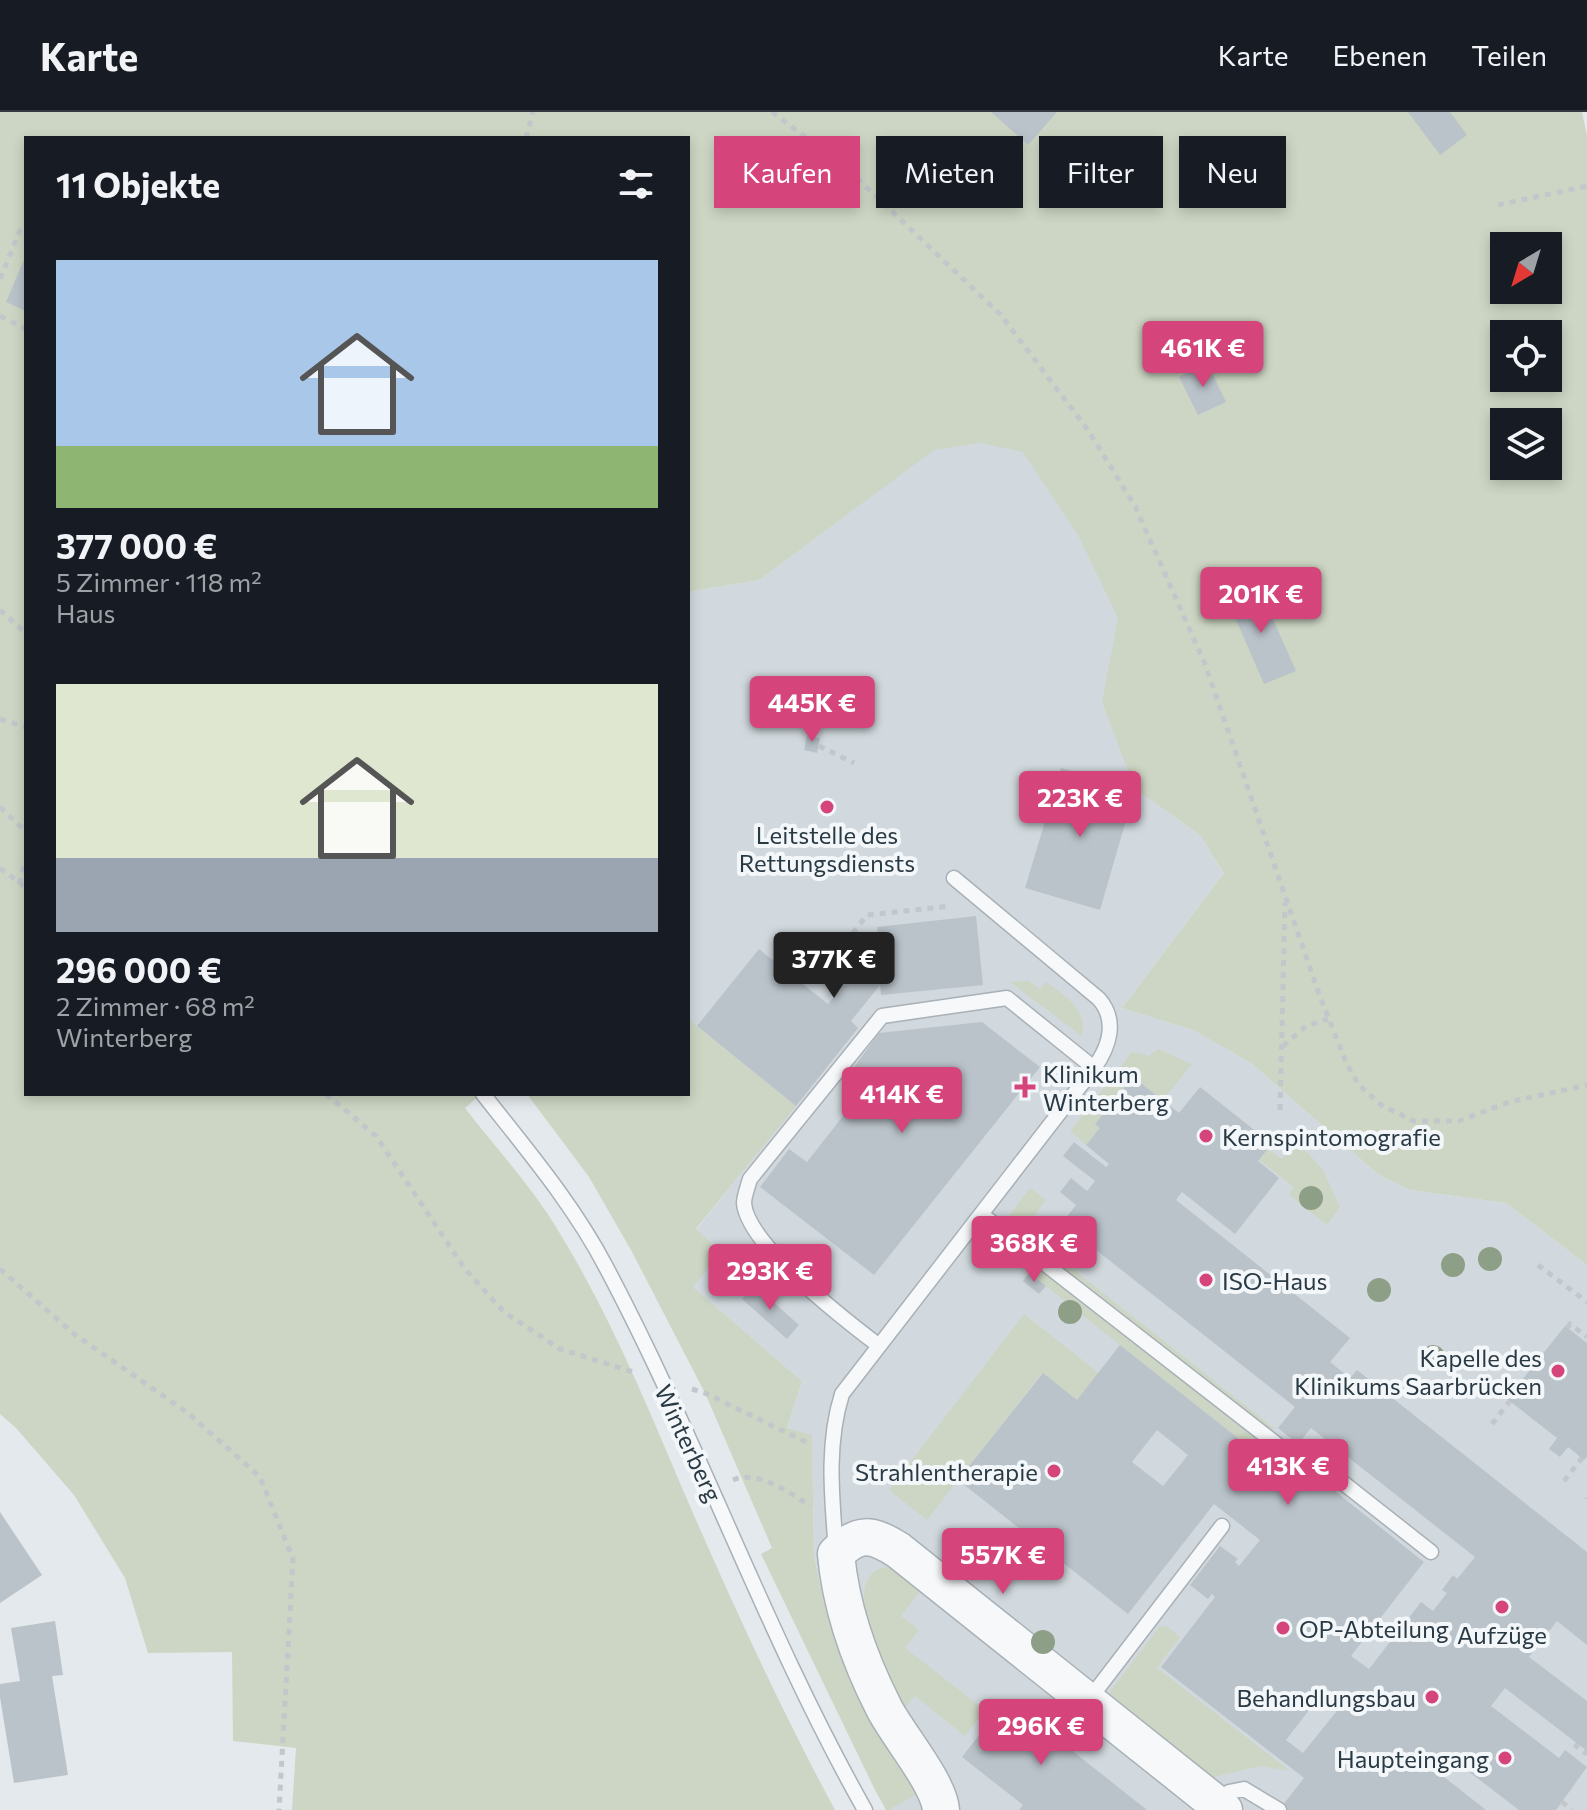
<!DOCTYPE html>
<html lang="de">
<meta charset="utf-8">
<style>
body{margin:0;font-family:Commissioner,sans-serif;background:#20242c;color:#f1f3f6;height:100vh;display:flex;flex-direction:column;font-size:30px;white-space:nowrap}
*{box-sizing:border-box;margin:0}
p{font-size:26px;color:#9ea1a6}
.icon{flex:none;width:44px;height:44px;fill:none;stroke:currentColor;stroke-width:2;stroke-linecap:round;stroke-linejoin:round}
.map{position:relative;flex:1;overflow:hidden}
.side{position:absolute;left:24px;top:24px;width:666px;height:960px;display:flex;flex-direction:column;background:#171b24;border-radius:0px;box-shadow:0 4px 12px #0003}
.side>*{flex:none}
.banner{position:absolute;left:714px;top:24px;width:752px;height:72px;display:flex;gap:16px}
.needle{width:52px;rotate:218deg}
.buttons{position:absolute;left:1490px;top:120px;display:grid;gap:16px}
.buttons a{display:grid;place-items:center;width:72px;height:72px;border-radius:0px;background:#171b24;box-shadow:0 4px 12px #0003;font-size:40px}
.price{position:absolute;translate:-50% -68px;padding:0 18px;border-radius:8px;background:#d5447b;color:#fff;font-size:26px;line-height:52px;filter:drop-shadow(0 2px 4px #0008)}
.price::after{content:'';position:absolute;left:50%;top:48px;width:24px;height:18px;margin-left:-12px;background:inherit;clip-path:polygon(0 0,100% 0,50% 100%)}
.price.current{background:#222;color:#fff}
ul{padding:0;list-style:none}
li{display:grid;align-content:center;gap:16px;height:424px;padding:0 32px}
li span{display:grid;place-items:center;height:248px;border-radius:0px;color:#555}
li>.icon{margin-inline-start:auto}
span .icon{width:144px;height:144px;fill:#fffc;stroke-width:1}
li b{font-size:34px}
h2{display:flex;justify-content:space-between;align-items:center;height:96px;padding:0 32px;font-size:34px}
.chip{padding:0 28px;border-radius:0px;background:#171b24;box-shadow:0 4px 12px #0003;font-size:28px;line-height:72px}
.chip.current{background:#d5447b;color:#fff}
header{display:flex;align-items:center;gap:48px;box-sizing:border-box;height:112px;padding:0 40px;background:#171b24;border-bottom:2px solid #363941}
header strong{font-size:38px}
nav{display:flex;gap:44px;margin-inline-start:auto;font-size:28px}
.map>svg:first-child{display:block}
.built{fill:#d1d9de}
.green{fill:#cdd6c4;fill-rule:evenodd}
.building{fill:#bac3ca;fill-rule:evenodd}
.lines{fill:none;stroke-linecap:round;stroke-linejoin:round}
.service-casing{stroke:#a8b1b7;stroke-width:17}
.tertiary-casing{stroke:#a8b1b7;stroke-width:39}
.path{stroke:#c2c7cb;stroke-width:5;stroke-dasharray:6 6;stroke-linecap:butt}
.service{stroke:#f7f8fa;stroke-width:14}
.tertiary{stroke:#f7f8fa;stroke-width:36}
.tree{fill:#8e9f88}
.poi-dot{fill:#d5447b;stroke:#f3f7f9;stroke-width:3}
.labels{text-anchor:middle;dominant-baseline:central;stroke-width:8;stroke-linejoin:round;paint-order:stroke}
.poi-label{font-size:24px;fill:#2a3a45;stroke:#f3f7f9;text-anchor:start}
.street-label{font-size:24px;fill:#2a3a45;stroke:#f3f7f9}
</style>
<header>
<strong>Karte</strong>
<nav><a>Karte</a><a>Ebenen</a><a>Teilen</a></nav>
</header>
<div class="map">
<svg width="1587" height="1698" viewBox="0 0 1587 1698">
<rect width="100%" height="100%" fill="#e3e9ec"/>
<path class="built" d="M1017 261 1113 405 1135 677 1200 723 1224 761 1122 896 1193 918 1251 951 1379 1063 1410 1078 1506 1091 1587 1153V1698H889L916 1682 868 1607 827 1503 814 1444 812 1324 787 1316 802 1269 693 1175 696 1118 795 994 688 907V480L759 468Z"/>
<path class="green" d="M0 0H1582L1587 24V1153L1506 1091 1410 1078 1379 1063 1251 951 1193 918 1122 896 1224 761 1200 723 1135 677 1102 590 1118 506 1078 423 1023 340 981 331 934 338 759 468 688 480V26H26V982H481L465 996C492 1031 523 1065 547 1101 605 1190 645 1289 686 1385 732 1491 780 1596 835 1698H292L296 1636 233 1629 232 1540 148 1541 125 1466 74 1383 16 1316 0 1302ZM1504 134H1548V178H1504ZM1504 222H1548V266H1504ZM1504 310H1548V354H1504Z
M1028 869 1040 877 1046 870C1065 884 1088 897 1082 924L1010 870Z
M688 907 796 994 696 1117 721 1140 693 1175 802 1269 787 1316 812 1323 814 1444 827 1503 868 1607 917 1682 889 1698H886L875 1678 761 1442 772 1436 705 1281 631 1138 589 1065 527 982H688Z
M1158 937 1192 952 1163 988 1133 965 1095 1012 1100 1016 1086 1033 1070 1019 1132 940 1149 944Z
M1297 1029 1323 1058 1340 1095 1327 1113 1289 1083 1294 1075 1259 1048 1268 1037 1282 1047Z
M1030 1076 1046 1088 1033 1106 1053 1123 1045 1135 1274 1316 1255 1340 1027 1159 1035 1128 1007 1106Z
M1024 1202 1099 1261 1077 1288 1042 1261 927 1408 889 1378Z
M885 1455 897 1459 921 1478 901 1504 919 1518 905 1536 985 1598 965 1624 915 1584 901 1600C887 1574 835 1465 885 1455Z
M1160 1514 1168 1515 1180 1525 1157 1556 1290 1659 1260 1654 1214 1665 1200 1660 1106 1585Z"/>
<path class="building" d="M991 0H1057L1028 33Z
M1408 0H1450L1467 23 1440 43Z
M26 143V199L6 190Z
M1207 251 1226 290 1198 303 1179 265Z
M1258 473 1296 559 1264 572 1227 487Z
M807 624 820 626 817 641 804 638Z
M1061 656 1135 677 1100 798 1025 776Z
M976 804 983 873 881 883 880 873 851 909 858 916 796 994 697 914 759 837 828 892 864 847 862 824 878 822 877 815Z
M982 910 1040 955 874 1163 760 1075 789 1037 807 1050 865 976 849 962 879 921Z
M1133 965 1179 1001 1200 975 1272 1032 1258 1049 1279 1066 1235 1122 1182 1080 1176 1088 1350 1226 1330 1250 1350 1266 1357 1258 1587 1440V1533L1557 1509 1529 1545 1587 1589V1639L1505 1576 1491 1594 1559 1646 1565 1638 1587 1655 1556 1698H1519L1451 1646 1439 1661 1486 1698H1279L1304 1666 1161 1555 1215 1485 1212 1482 1208 1487 1190 1473 1220 1434 1238 1447 1235 1450 1239 1454 1260 1428 1214 1392 1128 1502 958 1368 1043 1261 1077 1288 1120 1233 1300 1375 1311 1360 1424 1450 1351 1544 1369 1557 1421 1490 1433 1499 1447 1481 1442 1478 1453 1463 1457 1467 1475 1445 1311 1316 1298 1332 1278 1316 1295 1295 1062 1111 1076 1093 1060 1080 1071 1066 1087 1079 1095 1069 1063 1044 1074 1030 1106 1055 1109 1052 1086 1033 1100 1016 1095 1012ZM1157 1318 1188 1343 1163 1374 1132 1350ZM1326 1576 1344 1590 1303 1641 1286 1628Z
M1029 1161 1046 1174 1039 1182 1023 1169Z
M754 1173 799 1213 787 1227 742 1187Z
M1565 1214 1587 1231V1345L1584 1348 1568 1335 1560 1345 1549 1337 1557 1326 1507 1287Z
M0 1400 42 1463 0 1491Z
M55 1509 63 1563 52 1564 68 1663 14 1671 0 1585V1572L20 1569 11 1516Z
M1007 1587 1147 1698H1019L1023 1693 962 1645Z"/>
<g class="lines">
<g class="service-casing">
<path id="service" d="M483 982C527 1038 573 1092 606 1155 700 1332 766 1523 865 1698
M981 1102 1302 1352 1323 1355 1431 1440
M878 1233C845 1208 747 1132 744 1091 744 1084 748 1074 750 1067L882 904 1007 886 1094 956
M836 1439C832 1386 826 1333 842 1282L1094 956C1109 935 1118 909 1099 887L954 766
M1088 1589 1222 1414
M1218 1691 1229 1680 1244 1677 1279 1698"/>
</g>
<g class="tertiary-casing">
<path id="tertiary" d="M941 1698C939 1671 897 1622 884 1596 859 1547 841 1497 836 1442 858 1420 871 1421 898 1438L1224 1698"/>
</g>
<path class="path" d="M772 0 843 53 1000 202 1088 318 1135 394 1205 552 1319 882 1346 950 1358 972 1381 993 1414 1009H1459L1509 990 1587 973
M526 26 533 0
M1498 93 1587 74
M0 167 21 116
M0 204 26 217
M0 498 26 521
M0 607 26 615
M819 634 854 651
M0 695 26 720
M0 756 26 776
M19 772 26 747
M850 865 831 849 867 803 951 794
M1283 934 1306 914 1328 907
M326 982 376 1024 465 1157 504 1200 560 1237 633 1260
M1280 998 1285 791
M1538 1153 1587 1190
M0 1157 74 1222 188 1301 260 1365 293 1447 279 1698
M1567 1216 1570 1212 1587 1225
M692 1277 705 1281 810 1332
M1492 1312 1510 1289
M733 1368C756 1357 791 1381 810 1394
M1564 1369 1582 1346
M1587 1387V1386
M1578 1632 1576 1634 1587 1642
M1562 1690 1572 1698"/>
<use href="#service" class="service"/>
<use href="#tertiary" class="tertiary"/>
</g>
<g class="tree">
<circle cx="1311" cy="1086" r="12"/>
<circle cx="1490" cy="1147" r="12"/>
<circle cx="1453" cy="1153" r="12"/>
<circle cx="1379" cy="1178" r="12"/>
<circle cx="1070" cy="1200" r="12"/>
<circle cx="1433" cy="1245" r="12"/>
<circle cx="1043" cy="1530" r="12"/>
</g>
<g class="poi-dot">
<circle cx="827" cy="695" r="8"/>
<path d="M1021 963h8v8h8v8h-8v8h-8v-8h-8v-8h8z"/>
<circle cx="1206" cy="1024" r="8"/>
<circle cx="1206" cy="1168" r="8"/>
<circle cx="1558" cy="1259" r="8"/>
<circle cx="1054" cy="1359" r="8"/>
<circle cx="1502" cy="1495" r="8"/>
<circle cx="1283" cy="1516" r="8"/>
<circle cx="1432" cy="1585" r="8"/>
<circle cx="1505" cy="1646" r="8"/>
</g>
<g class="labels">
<g class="poi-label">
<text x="827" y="722" text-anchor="middle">Leitstelle des<tspan x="827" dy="28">Rettungsdiensts</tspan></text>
<text x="1043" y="961">Klinikum<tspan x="1043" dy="28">Winterberg</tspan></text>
<text x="1222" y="1024">Kernspintomografie</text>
<text x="1222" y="1168">ISO-Haus</text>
<text x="1542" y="1245" text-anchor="end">Kapelle des<tspan x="1542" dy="28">Klinikums Saarbrücken</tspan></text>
<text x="1038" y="1359" text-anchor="end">Strahlentherapie</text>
<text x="1299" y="1516">OP-Abteilung</text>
<text x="1502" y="1522" text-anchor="middle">Aufzüge</text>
<text x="1416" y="1585" text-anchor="end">Behandlungsbau</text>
<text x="1489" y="1646" text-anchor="end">Haupteingang</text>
</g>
<g class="street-label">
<text transform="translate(689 1331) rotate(65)">Winterberg</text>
</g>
</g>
</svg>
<div class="buttons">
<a><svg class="needle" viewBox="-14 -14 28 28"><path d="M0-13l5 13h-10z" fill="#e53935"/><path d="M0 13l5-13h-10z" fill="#9ea1a6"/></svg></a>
<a><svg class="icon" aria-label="locate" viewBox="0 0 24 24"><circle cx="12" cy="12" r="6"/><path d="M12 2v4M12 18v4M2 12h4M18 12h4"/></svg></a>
<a><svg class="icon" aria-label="layers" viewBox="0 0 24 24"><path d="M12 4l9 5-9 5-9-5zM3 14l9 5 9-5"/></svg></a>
</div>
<b class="price" style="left:1203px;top:277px">461K €</b>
<b class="price" style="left:1261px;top:523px">201K €</b>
<b class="price" style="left:812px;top:632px">445K €</b>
<b class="price" style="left:1080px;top:727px">223K €</b>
<b class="price current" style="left:834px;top:888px">377K €</b>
<b class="price" style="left:902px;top:1023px">414K €</b>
<b class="price" style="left:1034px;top:1172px">368K €</b>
<b class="price" style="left:770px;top:1200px">293K €</b>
<b class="price" style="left:1288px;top:1395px">413K €</b>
<b class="price" style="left:1003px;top:1484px">557K €</b>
<b class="price" style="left:1041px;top:1655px">296K €</b>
<div class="banner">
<a class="chip current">Kaufen</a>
<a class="chip">Mieten</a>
<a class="chip">Filter</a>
<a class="chip">Neu</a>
</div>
<section class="side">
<h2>11 Objekte<svg class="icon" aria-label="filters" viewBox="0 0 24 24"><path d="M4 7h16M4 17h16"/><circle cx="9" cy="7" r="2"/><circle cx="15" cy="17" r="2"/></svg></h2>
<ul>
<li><span style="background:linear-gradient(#a9c7e8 75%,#8fb573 0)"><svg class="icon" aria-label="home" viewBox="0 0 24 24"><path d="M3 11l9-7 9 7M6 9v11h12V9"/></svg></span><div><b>377 000 €</b><p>5 Zimmer · 118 m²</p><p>Haus</p></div></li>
<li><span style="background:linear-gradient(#dfe7d0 70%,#9aa5b1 0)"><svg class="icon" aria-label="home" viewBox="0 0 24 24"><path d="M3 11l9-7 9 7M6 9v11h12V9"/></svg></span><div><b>296 000 €</b><p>2 Zimmer · 68 m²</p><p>Winterberg</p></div></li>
</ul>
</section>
</div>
